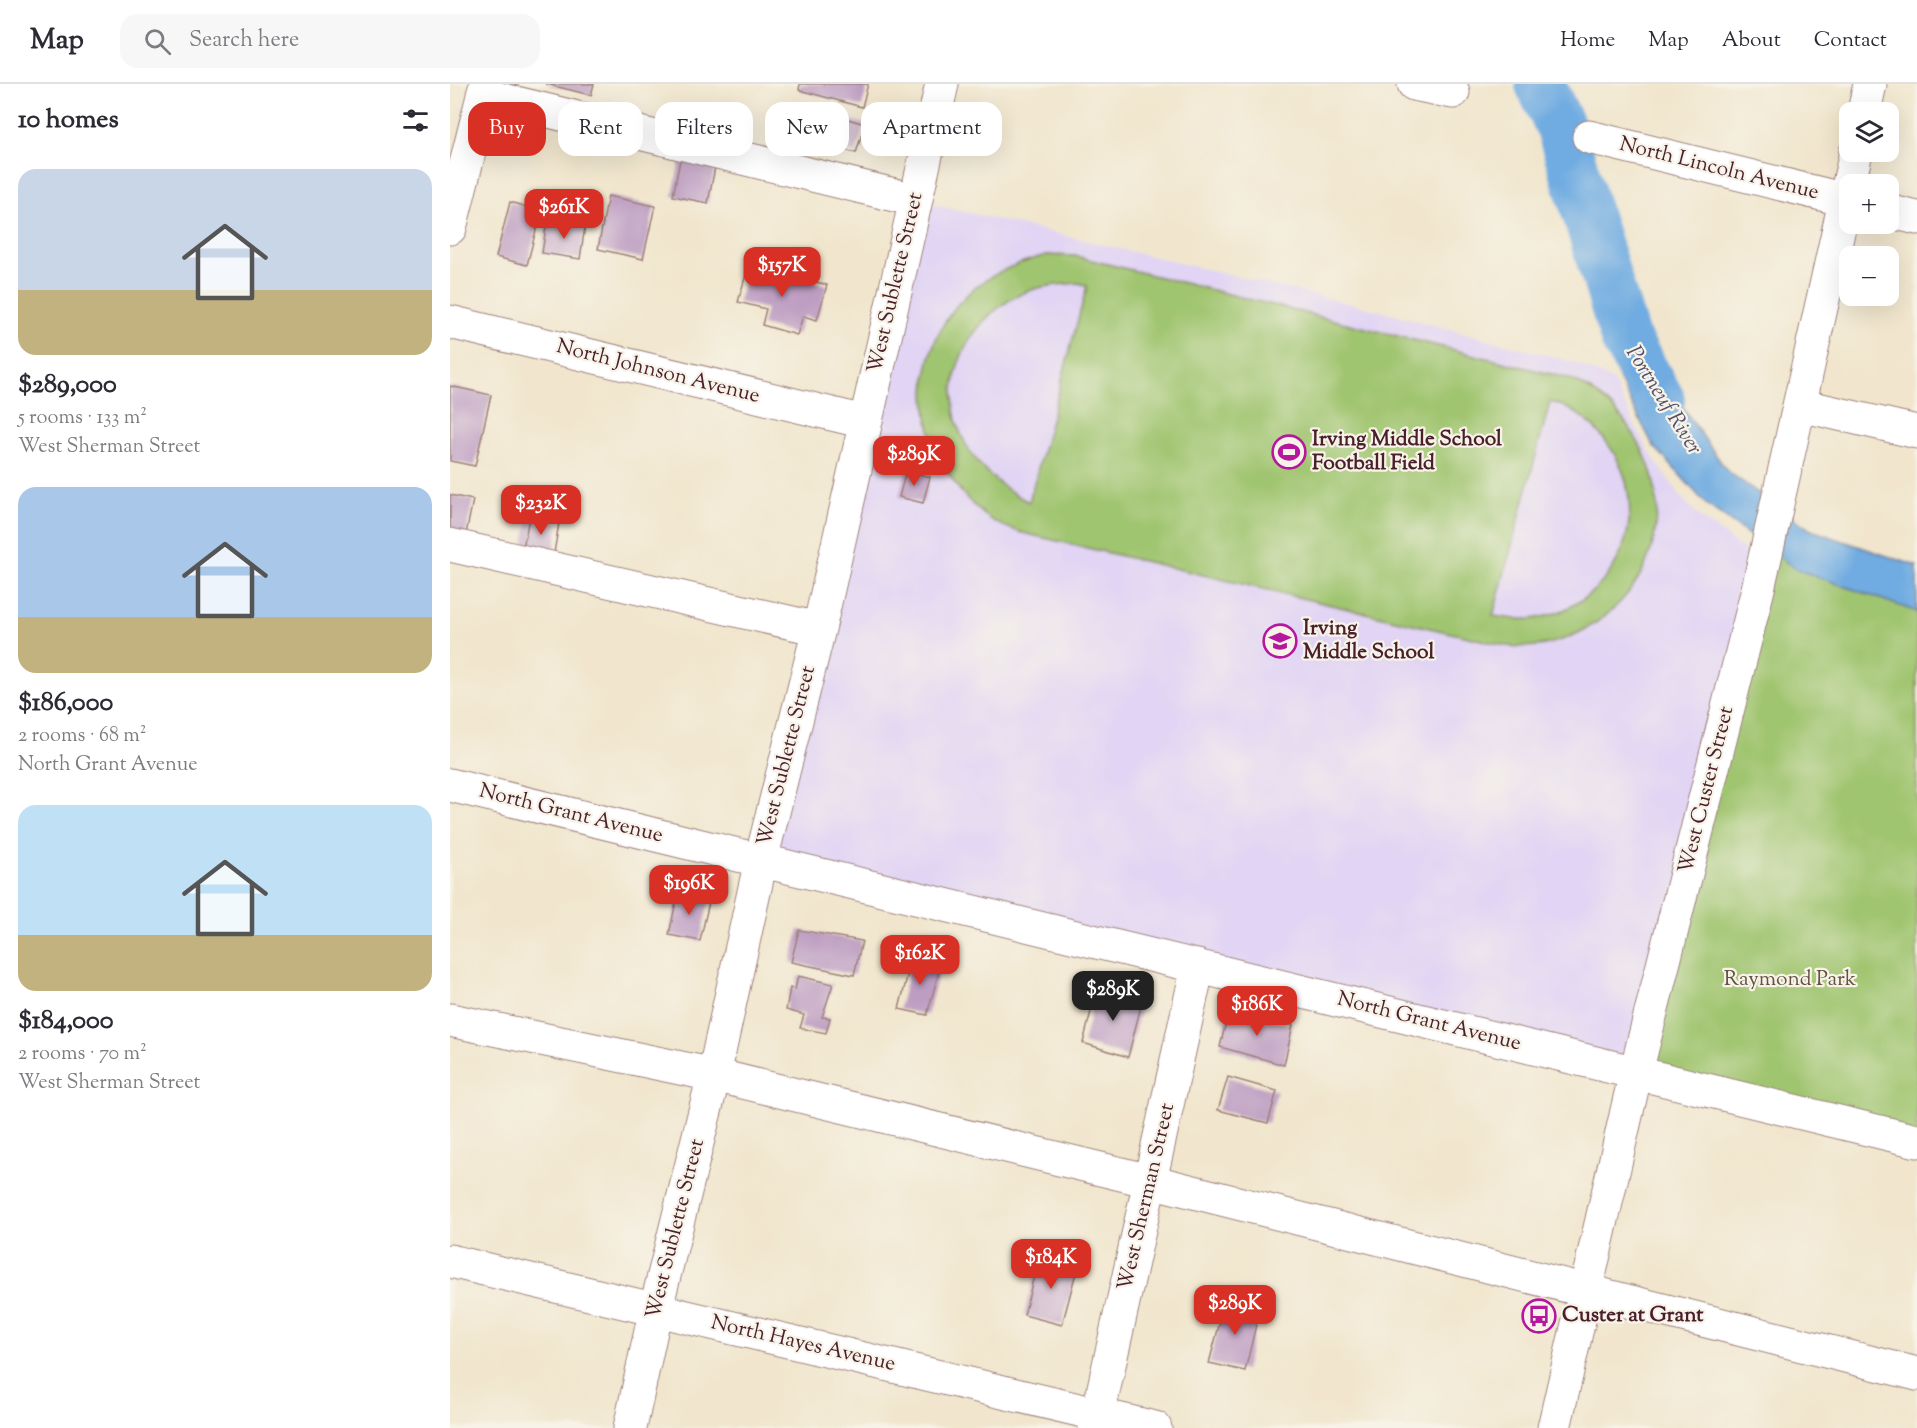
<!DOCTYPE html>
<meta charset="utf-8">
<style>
body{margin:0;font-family:"Sorts Mill Goudy",serif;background:#f7f7f7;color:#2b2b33;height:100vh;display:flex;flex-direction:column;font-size:22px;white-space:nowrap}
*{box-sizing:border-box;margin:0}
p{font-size:20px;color:#7c7c81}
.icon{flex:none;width:33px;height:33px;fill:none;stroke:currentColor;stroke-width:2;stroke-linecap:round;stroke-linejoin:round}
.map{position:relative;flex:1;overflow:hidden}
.panel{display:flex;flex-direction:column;background:#fff;width:450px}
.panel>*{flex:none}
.banner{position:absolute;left:18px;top:18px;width:570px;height:54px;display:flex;gap:12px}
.fabs{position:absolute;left:1389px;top:18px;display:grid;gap:12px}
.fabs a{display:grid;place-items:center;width:60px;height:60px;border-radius:12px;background:#fff;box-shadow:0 6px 24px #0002;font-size:30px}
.price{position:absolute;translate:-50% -51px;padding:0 14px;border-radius:12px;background:#d93025;color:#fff;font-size:20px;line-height:39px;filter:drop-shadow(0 2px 3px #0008)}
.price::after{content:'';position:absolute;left:50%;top:36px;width:18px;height:14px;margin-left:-9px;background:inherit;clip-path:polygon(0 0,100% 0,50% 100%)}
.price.active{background:#222;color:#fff}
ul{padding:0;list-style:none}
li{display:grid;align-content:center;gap:12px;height:318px;padding:0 18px}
li span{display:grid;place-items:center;height:186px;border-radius:18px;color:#555}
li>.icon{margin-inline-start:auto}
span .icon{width:108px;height:108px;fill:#fffc;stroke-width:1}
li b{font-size:26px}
h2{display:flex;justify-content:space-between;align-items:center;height:72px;padding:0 18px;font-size:26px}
.pill{padding:0 21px;border-radius:18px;background:#fff;box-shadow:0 6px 24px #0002;font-size:21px;line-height:54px}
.pill.active{background:#d93025;color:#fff}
header{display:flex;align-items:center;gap:36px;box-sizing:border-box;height:84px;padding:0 30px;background:#fff;border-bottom:2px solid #e1e1e2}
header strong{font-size:28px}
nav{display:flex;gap:33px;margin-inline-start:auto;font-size:21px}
.search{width:420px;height:54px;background:#f7f7f7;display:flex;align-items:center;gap:15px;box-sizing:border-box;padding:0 21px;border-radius:18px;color:#7c7c81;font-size:22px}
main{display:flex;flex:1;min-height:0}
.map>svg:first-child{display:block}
.built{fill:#e1d4f4}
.green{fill:#a0c570;stroke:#75724e;stroke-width:1.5;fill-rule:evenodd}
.water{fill:#70ace1;stroke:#5d6686;stroke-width:1.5}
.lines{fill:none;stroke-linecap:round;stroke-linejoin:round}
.river{stroke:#70ace1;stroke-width:50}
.building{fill:#bd9dc2}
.minor-casing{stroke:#9e827c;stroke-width:35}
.minor{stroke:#fff;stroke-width:33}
.labels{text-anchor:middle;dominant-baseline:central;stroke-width:4.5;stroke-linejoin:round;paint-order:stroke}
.street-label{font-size:21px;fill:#4a1f2b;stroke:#f7f3e8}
.poi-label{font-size:21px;font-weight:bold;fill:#4a1f2b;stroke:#f7f3e8;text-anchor:start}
.park-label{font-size:21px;fill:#645140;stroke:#f7f3e8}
.water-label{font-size:22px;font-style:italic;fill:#57506b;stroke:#f7f3e8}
</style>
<header>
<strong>Map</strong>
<div class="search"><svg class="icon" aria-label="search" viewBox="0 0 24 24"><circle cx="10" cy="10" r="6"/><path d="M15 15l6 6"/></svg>Search here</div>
<nav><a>Home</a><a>Map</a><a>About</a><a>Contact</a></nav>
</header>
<main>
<section class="panel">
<h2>10 homes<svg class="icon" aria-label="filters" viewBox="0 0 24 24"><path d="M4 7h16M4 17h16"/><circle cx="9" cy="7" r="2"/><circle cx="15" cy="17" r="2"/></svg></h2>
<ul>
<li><span style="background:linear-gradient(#c9d6e8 65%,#c2b280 0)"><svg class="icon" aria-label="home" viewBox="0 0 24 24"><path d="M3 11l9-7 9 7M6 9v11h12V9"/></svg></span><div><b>$289,000</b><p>5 rooms · 133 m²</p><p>West Sherman Street</p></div></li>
<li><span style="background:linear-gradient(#a9c7e8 70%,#c2b280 0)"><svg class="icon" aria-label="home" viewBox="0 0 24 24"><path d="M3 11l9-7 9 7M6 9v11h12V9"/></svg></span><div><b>$186,000</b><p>2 rooms · 68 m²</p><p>North Grant Avenue</p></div></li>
<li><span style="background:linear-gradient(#bfe0f5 70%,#c2b280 0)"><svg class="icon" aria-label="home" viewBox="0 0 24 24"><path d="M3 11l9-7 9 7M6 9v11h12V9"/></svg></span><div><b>$184,000</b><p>2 rooms · 70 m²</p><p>West Sherman Street</p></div></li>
</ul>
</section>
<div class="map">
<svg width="1467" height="1344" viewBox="0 0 1467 1344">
<rect width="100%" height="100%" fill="#f7f3e8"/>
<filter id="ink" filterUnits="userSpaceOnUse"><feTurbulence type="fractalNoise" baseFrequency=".0167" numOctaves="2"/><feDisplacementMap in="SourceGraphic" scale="12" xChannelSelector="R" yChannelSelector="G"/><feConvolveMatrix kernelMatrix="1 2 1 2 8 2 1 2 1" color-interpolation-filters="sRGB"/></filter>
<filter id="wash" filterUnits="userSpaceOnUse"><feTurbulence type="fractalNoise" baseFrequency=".008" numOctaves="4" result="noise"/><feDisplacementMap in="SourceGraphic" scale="24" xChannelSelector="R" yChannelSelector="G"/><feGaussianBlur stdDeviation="1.35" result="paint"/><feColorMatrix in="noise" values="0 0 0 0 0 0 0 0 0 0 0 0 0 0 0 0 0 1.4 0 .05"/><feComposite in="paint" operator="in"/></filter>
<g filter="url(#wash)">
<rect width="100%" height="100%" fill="#f1e6cd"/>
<path class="built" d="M465 116 935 228 1123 278 1162 296 1198 366 1231 413 1251 434 1314 481 1186 988 311 776Z"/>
<path class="green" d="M597 171 625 172 1117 294C1147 306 1171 328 1187 356 1236 440 1190 536 1098 560 1085 563 1071 563 1057 562L573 449C562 445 550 442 540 435 474 387 452 291 504 225 527 195 561 180 597 171ZM629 199 637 202 579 418C549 403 522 379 510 348 486 288 528 220 588 204 601 201 615 200 629 199ZM1100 318C1119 322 1133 332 1146 346 1210 411 1178 516 1088 534 1073 537 1058 534 1043 532Z
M1319 456 1467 526V1057L1186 988Z"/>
<path class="water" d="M1198 253 1228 317 1277 387 1361 446 1467 482V528L1346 485 1256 420 1203 361 1175 307 1155 262Z"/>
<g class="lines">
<path class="river" d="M1090 0 1111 44 1175 254 1210 316"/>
</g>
<g id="blocks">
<path class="building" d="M96 0H144L141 11Z
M350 0H418L412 23 349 6Z
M344 19 415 40 406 69 335 50Z
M230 76 265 83 258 119 223 112Z
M158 112 205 122 193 175 148 165Z
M60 118 91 127 77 181 46 173Z
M97 137 135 142 130 175 92 169Z
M299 180 377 201 367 236 353 232 347 251 312 241 316 225 288 218Z
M0 302 41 311 25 382 0 377Z
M456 387 480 393 473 419 449 413Z
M0 411 23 416 16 450 0 447Z
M79 434 109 439 104 469 73 464Z
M228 808 260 814 250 857 219 851Z
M349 846 412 857 404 891 341 878Z
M462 873 491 880 477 931 449 925Z
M348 892 383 900 372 933 380 934 376 949 350 944 354 931 336 926 340 904 345 905Z
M647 904 693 914 678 973 633 959Z
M779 925 843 941 834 981 770 963Z
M778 993 827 1007 818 1039 768 1026Z
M589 1172 628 1181 612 1241 574 1231Z
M776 1216 810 1224 795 1287 759 1279Z"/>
</g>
</g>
<g filter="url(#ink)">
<use href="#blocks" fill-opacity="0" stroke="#9e827c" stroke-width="1.5"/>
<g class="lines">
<g class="minor-casing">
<path id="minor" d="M964 0 1003 8
M33 11 465 116
M1414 28 1420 0
M1139 53 1400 117
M1438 127 1467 134
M0 144 36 0
M0 238 415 338
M1350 321 1467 348
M0 461 369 545
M0 701 1467 1057
M0 936 264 991 700 1097 1467 1290
M0 1177 705 1344
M180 1344 206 1224 264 991 311 776 369 545 492 0
M645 1344 748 882
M1104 1344 1186 988 1308 505 1406 68"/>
</g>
<use href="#minor" class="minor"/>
</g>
</g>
<defs>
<g id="stadium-ring" transform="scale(1.725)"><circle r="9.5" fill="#f7f3e8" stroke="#b5179e" stroke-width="1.5"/><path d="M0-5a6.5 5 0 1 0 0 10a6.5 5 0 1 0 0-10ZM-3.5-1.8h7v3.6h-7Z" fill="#b5179e"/></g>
<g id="school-ring" transform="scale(1.725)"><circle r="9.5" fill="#f7f3e8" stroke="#b5179e" stroke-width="1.5"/><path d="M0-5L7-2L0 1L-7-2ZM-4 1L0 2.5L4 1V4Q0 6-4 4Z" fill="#b5179e"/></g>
<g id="bus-ring" transform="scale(1.725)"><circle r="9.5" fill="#f7f3e8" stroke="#b5179e" stroke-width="1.5"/><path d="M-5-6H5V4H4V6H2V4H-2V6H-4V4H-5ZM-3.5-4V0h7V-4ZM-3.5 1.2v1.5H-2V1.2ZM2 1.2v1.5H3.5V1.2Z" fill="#b5179e"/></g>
</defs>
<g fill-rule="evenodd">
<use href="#stadium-ring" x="839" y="368"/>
<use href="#school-ring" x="830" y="557"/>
<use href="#bus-ring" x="1089" y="1232"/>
</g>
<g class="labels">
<g class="street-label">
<text transform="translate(1269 85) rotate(14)">North Lincoln Avenue</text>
<text transform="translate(446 199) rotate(-77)">West Sublette Street</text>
<text transform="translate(208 288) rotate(14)">North Johnson Avenue</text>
<text transform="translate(337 672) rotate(-76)">West Sublette Street</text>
<text transform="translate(1257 706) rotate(-76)">West Custer Street</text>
<text transform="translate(121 730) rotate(14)">North Grant Avenue</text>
<text transform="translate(979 938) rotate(14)">North Grant Avenue</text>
<text transform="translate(697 1113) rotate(-77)">West Sherman Street</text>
<text transform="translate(226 1145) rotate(-76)">West Sublette Street</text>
<text transform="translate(353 1260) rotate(13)">North Hayes Avenue</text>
</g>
<g class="poi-label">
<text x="862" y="356">Irving Middle School<tspan x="862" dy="24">Football Field</tspan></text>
<text x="853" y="545">Irving<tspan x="853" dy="24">Middle School</tspan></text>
<text x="1112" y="1232">Custer at Grant</text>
</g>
<g class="park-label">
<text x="1340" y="896">Raymond Park</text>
</g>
<g class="water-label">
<text transform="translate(1213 317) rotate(58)">Portneuf River</text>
</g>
</g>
</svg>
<div class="fabs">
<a><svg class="icon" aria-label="layers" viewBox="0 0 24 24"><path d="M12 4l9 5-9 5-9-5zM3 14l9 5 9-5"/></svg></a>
<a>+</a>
<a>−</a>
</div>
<b class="price" style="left:114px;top:156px">$261K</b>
<b class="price" style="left:332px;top:214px">$157K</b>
<b class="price" style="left:464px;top:403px">$289K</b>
<b class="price" style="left:91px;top:452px">$232K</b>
<b class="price" style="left:239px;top:832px">$196K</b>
<b class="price" style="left:470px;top:902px">$162K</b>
<b class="price active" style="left:663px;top:938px">$289K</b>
<b class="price" style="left:807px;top:953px">$186K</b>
<b class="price" style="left:601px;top:1206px">$184K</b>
<b class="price" style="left:785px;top:1252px">$289K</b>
<div class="banner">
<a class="pill active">Buy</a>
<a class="pill">Rent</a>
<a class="pill">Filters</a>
<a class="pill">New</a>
<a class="pill">Apartment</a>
</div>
</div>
</main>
